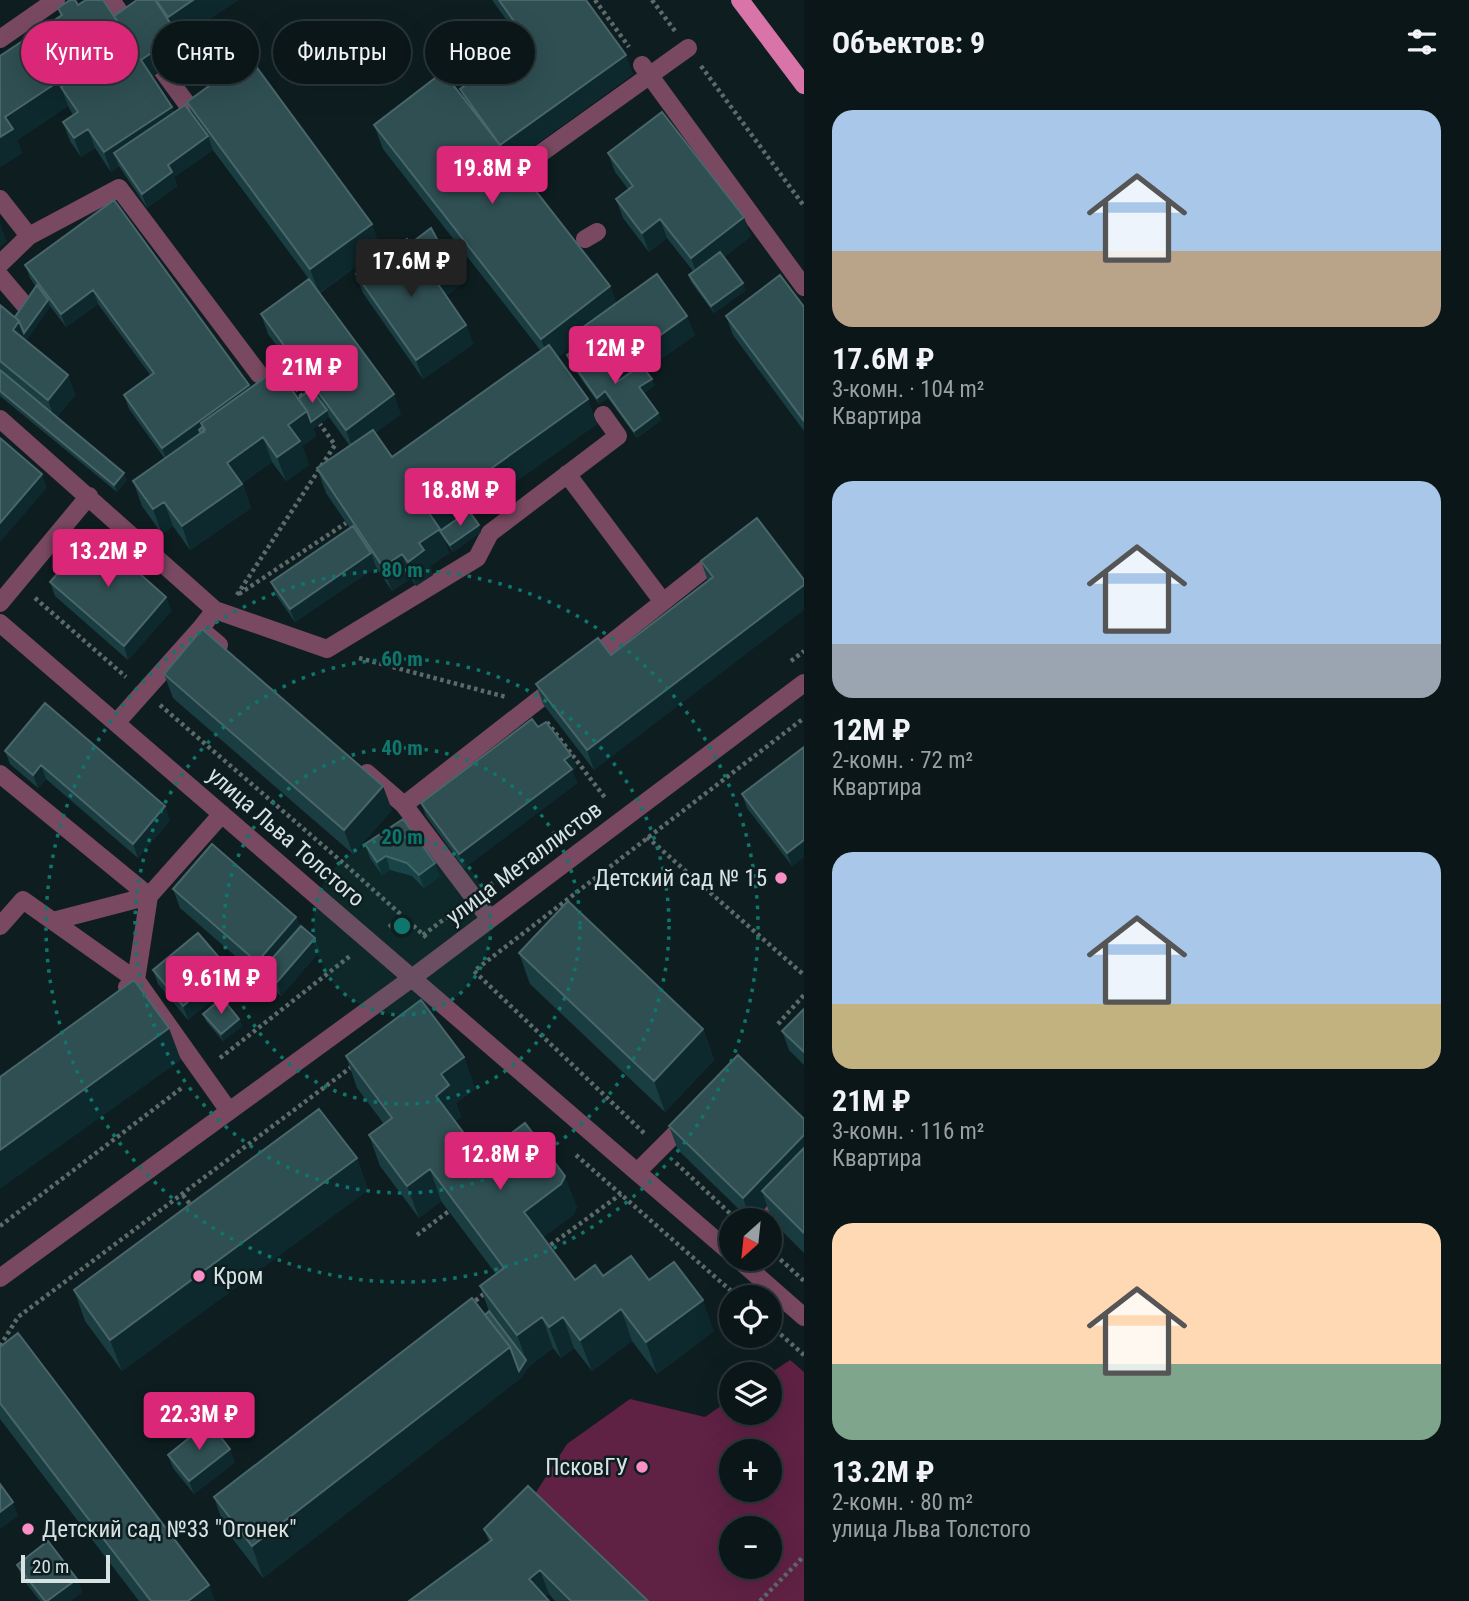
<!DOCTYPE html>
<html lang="ru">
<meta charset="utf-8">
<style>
body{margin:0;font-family:"Roboto Condensed",sans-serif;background:#131f21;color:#f1f3f6;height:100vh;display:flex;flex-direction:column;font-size:26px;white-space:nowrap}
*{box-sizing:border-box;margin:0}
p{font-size:23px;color:#999fa2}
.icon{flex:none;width:38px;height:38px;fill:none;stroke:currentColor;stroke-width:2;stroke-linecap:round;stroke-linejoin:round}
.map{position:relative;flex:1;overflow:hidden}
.side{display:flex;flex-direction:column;background:#0a1618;width:665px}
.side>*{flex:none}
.guide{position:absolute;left:21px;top:21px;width:665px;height:63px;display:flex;gap:14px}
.needle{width:46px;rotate:207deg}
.controls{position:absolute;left:719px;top:1208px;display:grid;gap:14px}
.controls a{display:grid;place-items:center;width:63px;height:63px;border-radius:50%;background:#0a1618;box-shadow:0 7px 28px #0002,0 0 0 2px #2a3537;font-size:35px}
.scale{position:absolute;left:21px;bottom:18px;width:89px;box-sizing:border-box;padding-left:7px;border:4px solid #d7e2e3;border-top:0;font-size:19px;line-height:24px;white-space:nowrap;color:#d7e2e3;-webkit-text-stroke:5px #0e1e20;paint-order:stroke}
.price{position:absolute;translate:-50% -60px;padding:0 16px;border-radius:7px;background:#db2777;color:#fff;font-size:23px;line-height:46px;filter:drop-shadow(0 2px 4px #0008)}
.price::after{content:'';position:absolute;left:50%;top:42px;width:21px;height:16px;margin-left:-10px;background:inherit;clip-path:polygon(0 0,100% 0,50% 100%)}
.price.on{background:#222;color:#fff}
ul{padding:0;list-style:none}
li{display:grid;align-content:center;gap:14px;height:371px;padding:0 28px}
li span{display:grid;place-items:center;height:217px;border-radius:21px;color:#555}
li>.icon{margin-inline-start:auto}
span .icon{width:126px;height:126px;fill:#fffc;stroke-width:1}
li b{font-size:30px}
h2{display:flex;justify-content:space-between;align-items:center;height:84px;padding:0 28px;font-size:30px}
.tag{padding:0 24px;border-radius:32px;background:#0a1618;box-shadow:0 7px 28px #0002,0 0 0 2px #2a3537;font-size:24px;line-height:63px}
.tag.on{background:#db2777;color:#fff}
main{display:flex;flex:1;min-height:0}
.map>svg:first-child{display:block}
.green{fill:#5f2144;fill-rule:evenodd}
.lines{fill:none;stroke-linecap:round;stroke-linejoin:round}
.path{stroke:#5c6a6b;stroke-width:4.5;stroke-dasharray:3.5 3.5;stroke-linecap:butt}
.minor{stroke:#794961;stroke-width:18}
.major{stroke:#d974a8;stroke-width:18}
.wall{fill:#1a3d42}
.shaded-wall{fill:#0d292d}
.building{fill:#2f4f53;stroke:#49666a;stroke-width:2}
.ring{fill:none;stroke:#0f766e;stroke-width:3.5;stroke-dasharray:3.5 7}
.poi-dot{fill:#fa8fc6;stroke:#0e1e20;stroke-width:2.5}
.labels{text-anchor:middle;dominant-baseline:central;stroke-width:5;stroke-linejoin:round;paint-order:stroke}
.street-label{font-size:23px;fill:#d7e2e3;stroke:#0e1e20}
.poi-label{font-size:23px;fill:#d7e2e3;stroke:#0e1e20;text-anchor:end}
.centre{fill:#0f766e;stroke:#0e1e20;stroke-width:3.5}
.ring-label{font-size:21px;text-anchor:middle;font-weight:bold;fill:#0f766e;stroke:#0e1e20;stroke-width:5;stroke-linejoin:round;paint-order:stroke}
</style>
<main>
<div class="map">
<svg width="804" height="1601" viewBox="0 0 804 1601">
<rect width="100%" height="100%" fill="#0e1e20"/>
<path class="green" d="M790 1360 804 1372V1601H634L531 1500 567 1444 630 1399 705 1417 731 1399 732 1412H770L769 1374ZM732 1451H770V1489H732ZM732 1528H770V1566H732Z"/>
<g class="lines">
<path class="path" d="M595 0 629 47
M652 0 675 31
M701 66 804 206
M283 383 296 388 305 401
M239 594 346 523
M237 595 335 445 320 424
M35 598 126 677
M359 658 506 697
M791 661 804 651
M160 705 349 868 427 938
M547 722 606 799
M647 837 804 975
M490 885 576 821
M389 927 402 916
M423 935 455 911
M778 1024 804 995
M220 1058 350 956
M644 1133 474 971 804 718
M536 1144 551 1133
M576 1155 738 1297
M676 1163 737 1220
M183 1195 193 1208
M0 1226 183 1087
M417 1235 449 1211
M545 1249 621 1194
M770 1250 804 1281
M470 1305 485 1293
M770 1325 804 1355
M0 1346 18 1317 354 1065
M760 1601 804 1556"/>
<path class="minor" d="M111 0 131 28
M0 39 56 0
M642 65 804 287
M162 70 187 104
M523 166 688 48
M0 199 29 236 0 264
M29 236 119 188 259 374
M585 239 597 232
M0 276 28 309
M0 419 215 610
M567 474 663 602
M0 603 89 496
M0 623 732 1254
M219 645 200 629 215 610 327 649 477 558 490 533 618 436 603 415
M587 662 721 556
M116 723 200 629
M367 773 404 805
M0 774 149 896 222 814
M490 919 404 805 559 684
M0 926 23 900 136 980 149 896 53 921
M127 987 136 980 229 1111
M637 1172 689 1120
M765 1220 804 1180
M737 1258 804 1317
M0 1278 412 978 804 683"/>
<path class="major" d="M740 0 804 85"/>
</g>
<path class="wall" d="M137 0H238L180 39 185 54 152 77 172 107 174 113 192 114 187 102 381 248 320 293 401 414 375 433 392 457 541 351 383 149 374 125 464 99 460 89 524 44 492 0H586L633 74 512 161 610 286 616 303 695 335 645 370 652 379 654 386 644 393 658 413 661 420 637 438 608 398 599 404 569 362 567 355 587 340 585 336 558 357 597 424 470 514 481 532 453 552 443 538 449 553 430 566 433 575 416 586 411 578 392 591 376 567 295 622 276 595 271 582 350 528 326 493 317 468 350 446 329 417 313 429 316 436 302 446 309 465 286 481 272 462 242 483 251 508 190 550 173 526 162 534 142 506 133 481 165 459 129 409 124 395 151 376 98 304 66 327 50 306 26 341 68 375 75 395 57 417 127 480 117 492 0 396V305L15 317 36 287 30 278 25 265 114 200 249 385 250 388 298 399 309 390 268 334 261 314 309 279 213 150 174 177 177 186 147 208 119 166 111 172 95 148 81 157 70 141 63 122 73 115 68 106 17 140 22 153 0 167 60 15 58 8 78 5 114 16Z
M608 153 751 236 724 257 746 290 714 313 691 282 689 275 693 271 667 238 649 252 623 218 616 199 628 189 615 172Z
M410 244 455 272 460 286 446 295 466 325 473 344 423 379 363 293 356 274Z
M804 307V431L733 335 726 316Z
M701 561 804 580 594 770 543 704 536 684 611 655 708 581Z
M50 582 166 597 171 611 128 660 55 596Z
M164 674 392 810 353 854 173 698Z
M538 727 571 755 576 768 572 771 577 783 464 868 426 816 421 803Z
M804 747V857L792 866 747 808 742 794Z
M5 751 170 820 138 858 46 779 38 788 10 764Z
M365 844 440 876 424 888 412 876 390 870 382 875 370 858Z
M173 889 296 917 300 927 320 951 281 996 267 984 266 979 264 981 180 908Z
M519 953 703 1029 714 1060 665 1112 530 984Z
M153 970 233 982 188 1020 158 984Z
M804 1009V1065L789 1050 782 1031Z
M203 1014 239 1019 242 1026 223 1041 206 1021Z
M346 1056 464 1057 475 1089 456 1103 461 1117 455 1121 481 1156 577 1207 573 1215 543 1237 575 1280 603 1276 649 1280 714 1331 657 1374 632 1341 592 1371 574 1348 561 1358 553 1348 528 1367 521 1378 263 1578 225 1529 214 1497 485 1315 489 1311 480 1286 496 1274 441 1201 419 1218 380 1166 369 1135 384 1124 357 1088Z
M804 1119V1253L773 1222 767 1206 754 1220H750L678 1150 669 1126Z
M357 1158 368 1190 122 1371 85 1321 74 1290Z
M0 1347 215 1601H139L0 1419Z
M168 1455 235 1462 194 1494 173 1468Z
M484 1529 648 1601H555L549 1594 545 1597 489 1542Z
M17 1565 77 1579 82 1592 70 1601H40L22 1578Z"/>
<path class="shaded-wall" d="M193 0H238L180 39 185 54 148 80 141 60 175 37 168 17Z
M127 36 136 60 61 87 68 106 17 140 22 153 0 167V137L5 117Z
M626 55 633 74 507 164 500 145Z
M172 107 179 126 114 153 119 166 111 172 104 152Z
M88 129 95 148 81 157 74 138Z
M208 136 213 150 174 177 177 186 147 208 142 194 168 165Z
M744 217 751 236 698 277 691 258Z
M660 219 667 238 649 252 642 233Z
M0 223 7 242 0 247Z
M372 224 381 248 319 293 310 269Z
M455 272 460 286 441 298 436 285Z
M743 283 746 290 714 313 711 306Z
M610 286 619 310 582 328 585 336 550 363 541 339Z
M93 290 98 304 66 327 61 314Z
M48 300 50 307 20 350 13 330 19 321Z
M687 316 695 335 620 389 613 369Z
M466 325 473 344 423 379 416 360Z
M68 375 75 395 55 420 48 400Z
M652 379 654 386 642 394 639 387Z
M249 385 254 398 201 423 205 434 199 430 201 437 167 461 162 448Z
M605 391 608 398 599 404 597 398Z
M394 394 401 414 353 449 346 430Z
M588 399 597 424 442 534 441 531 449 553 430 566 433 575 416 586 408 562 419 543 429 513Z
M327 410 329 417 313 429 316 436 302 446 309 465 286 481 277 457 288 425 307 411Z
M658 413 661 420 637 438 634 431Z
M263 437 272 462 236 487 227 463Z
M124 473 127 480 117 492 114 485Z
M42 474 47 488 0 542V523Z
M242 484 251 508 190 550 182 526Z
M164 502 173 526 162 534 153 509Z
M479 525 481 532 453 552 450 545Z
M371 553 376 567 295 622 290 609Z
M402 554 411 578 392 591 383 567Z
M804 585V610L594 770 587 750Z
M166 597 171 611 128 660 124 646Z
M571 755 576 768 572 771 577 783 464 868 459 854Z
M41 765 46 779 38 788 33 775Z
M383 786 392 810 353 854 344 830Z
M165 806 170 820 138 858 133 844Z
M804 840V857L792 866 787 853Z
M386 856 390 870 382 875 377 862Z
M435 863 440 876 424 888 419 875Z
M296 917 303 936 262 970 266 979 264 981 257 962Z
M315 938 320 951 281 996 277 982Z
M228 968 233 982 188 1020 183 1006Z
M239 1019 242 1026 223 1041 221 1034Z
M169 1028 181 1060 0 1189V1150Z
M703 1029 714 1060 665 1112 654 1081Z
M464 1057 475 1089 456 1103 461 1117 447 1127 436 1096 441 1074Z
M804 1135V1169L762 1191 767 1206 754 1220H751L743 1198Z
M357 1158 368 1190 122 1371 110 1340Z
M430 1169 441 1201 419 1218 407 1186Z
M565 1176 577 1207 573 1215 535 1243 524 1212Z
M703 1300 714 1331 657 1374 646 1342Z
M621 1309 632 1341 592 1371 580 1340Z
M542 1317 553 1348 529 1367 517 1335Z
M563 1317 574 1348 561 1358 549 1327Z
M510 1347 526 1360 529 1367 521 1378 263 1578 252 1546Z
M230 1449 235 1462 194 1494 189 1481Z
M13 1502 18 1516 0 1529V1512Z
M540 1570 549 1594 541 1601 529 1579Z
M77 1579 82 1592 70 1601H47Z
M209 1585 215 1601H188Z"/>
<path class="building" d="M70 0H75L78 5 86 0H103L127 36 5 117 13 129 0 137V56L62 15 58 8Z
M137 0H155L178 35 141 60 172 107 104 152 88 129 74 138 63 122 78 112 61 87 129 41 127 36 114 16Z
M156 0H193L168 17Z
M499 0H586L626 55 500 145 460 89 528 41Z
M249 57 372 224 310 269 187 102Z
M443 72 610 286 541 339 374 125Z
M185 105 208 136 168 165 172 172 142 194 114 153Z
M662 112 744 217 691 258 660 219 642 233 616 199 633 186 608 153Z
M114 200 249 385 162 448 124 395 154 373 93 290 61 314 25 265Z
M431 228 455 272 438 284 410 244Z
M407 239 466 325 416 360 356 274Z
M720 252 743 283 711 306 689 275Z
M657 274 687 316 613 369 582 328Z
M780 275 804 307V421L726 316Z
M309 279 394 394 346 430 261 314Z
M37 285 48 300 24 333 19 321 15 317Z
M0 305 19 321 13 330 68 375 48 400 0 361Z
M587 340 617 382 641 365 652 379 639 387 658 413 634 431 605 391 597 398 567 355Z
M549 345 588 399 429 513 440 529 419 543 424 550 408 562 402 554 383 567 317 468 373 430 392 457Z
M277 369 307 411 288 425 300 441 277 457 263 437 227 463 242 484 182 526 164 502 153 509 133 481 205 430 201 423Z
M0 370 124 473 114 485 0 391Z
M311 389 327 410 311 422 307 411 298 399Z
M202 427 204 432 201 433 199 430Z
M0 438 42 474 0 523Z
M469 511 479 525 450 545 440 531Z
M757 518 804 580V585L587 750 536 684 598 638 611 655 713 577 701 561Z
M353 526 371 553 290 609 271 582Z
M94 533 166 597 124 646 50 582Z
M202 629 383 786 344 830 164 674Z
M45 703 165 806 133 844 41 765 33 775 5 751Z
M532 719 538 727 546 722 571 755 564 760 572 769 459 854 421 803Z
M804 747V840L787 853 742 794Z
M403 819 435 863 419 875 407 863 386 856 377 862 365 844Z
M212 844 296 917 257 962 173 889Z
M568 901 703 1029 654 1081 519 953Z
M301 926 315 938 277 982 262 970Z
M198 933 228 968 183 1006 153 970Z
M134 980 169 1028 0 1150V1077Z
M222 998 239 1019 221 1034 203 1014Z
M421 1000 464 1057 441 1074 449 1085 436 1096 481 1156 525 1123 565 1176 561 1184 524 1212 575 1280 595 1265 603 1276 631 1256 649 1280 674 1262 703 1300 646 1342 621 1309 580 1340 563 1317 549 1327 542 1317 517 1335 480 1286 504 1268 430 1169 407 1186 369 1135 392 1118 346 1056Z
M804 1009V1052L782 1031Z
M738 1055 804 1119V1135L743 1198 669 1126Z
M319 1109 357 1158 110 1340 74 1290Z
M804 1148V1233L762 1191Z
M472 1298 510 1347 252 1546 214 1497Z
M489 1311 526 1360 519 1371 510 1347 485 1315Z
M18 1333 209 1585 188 1601H151L0 1403V1347Z
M209 1422 230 1449 189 1481 168 1455Z
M0 1484 13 1502 0 1512Z
M528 1486 648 1601H571L540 1570 529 1579 549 1601H409L492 1540 484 1529Z
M48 1541 77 1579 47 1601H45L17 1565Z"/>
<circle cx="402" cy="926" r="89" fill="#0f766e" fill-opacity=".12"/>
<g class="ring">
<circle cx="402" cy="926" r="89"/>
<circle cx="402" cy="926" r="178"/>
<circle cx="402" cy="926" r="267"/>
<circle cx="402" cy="926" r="356"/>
</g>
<g class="poi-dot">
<circle cx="781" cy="878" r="7"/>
<circle cx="199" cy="1276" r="7"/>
<circle cx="642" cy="1467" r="7"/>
<circle cx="28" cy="1529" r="7"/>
</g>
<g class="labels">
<g class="street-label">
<text transform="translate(286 837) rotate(41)">улица Льва Толстого</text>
<text transform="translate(524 863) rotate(-37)">улица Металлистов</text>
</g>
<g class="poi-label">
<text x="767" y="878">Детский сад № 15</text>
<text x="213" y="1276" text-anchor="start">Кром</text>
<text x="628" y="1467">ПсковГУ</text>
<text x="42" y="1529" text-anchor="start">Детский сад №33 "Огонек"</text>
</g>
</g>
<circle cx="402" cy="926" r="10" class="centre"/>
<g class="ring-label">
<text x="402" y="577">80 m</text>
<text x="402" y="666">60 m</text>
<text x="402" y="755">40 m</text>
<text x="402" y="844">20 m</text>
</g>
</svg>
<div class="controls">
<a><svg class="needle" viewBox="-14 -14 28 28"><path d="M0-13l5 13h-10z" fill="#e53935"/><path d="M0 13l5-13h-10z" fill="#999fa2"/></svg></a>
<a><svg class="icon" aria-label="locate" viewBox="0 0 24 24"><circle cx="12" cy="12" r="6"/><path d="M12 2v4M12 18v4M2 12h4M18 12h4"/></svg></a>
<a><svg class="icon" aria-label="layers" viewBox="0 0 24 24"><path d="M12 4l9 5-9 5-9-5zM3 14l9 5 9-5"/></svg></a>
<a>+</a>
<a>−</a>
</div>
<div class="scale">20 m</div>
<b class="price" style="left:492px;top:206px">19.8M ₽</b>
<b class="price on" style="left:411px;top:299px">17.6M ₽</b>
<b class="price" style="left:615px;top:386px">12M ₽</b>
<b class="price" style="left:312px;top:405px">21M ₽</b>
<b class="price" style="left:460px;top:528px">18.8M ₽</b>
<b class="price" style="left:108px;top:589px">13.2M ₽</b>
<b class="price" style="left:221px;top:1016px">9.61M ₽</b>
<b class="price" style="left:500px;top:1192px">12.8M ₽</b>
<b class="price" style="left:199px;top:1452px">22.3M ₽</b>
<div class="guide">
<a class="tag on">Купить</a>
<a class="tag">Снять</a>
<a class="tag">Фильтры</a>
<a class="tag">Новое</a>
</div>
</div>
<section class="side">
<h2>Объектов: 9<svg class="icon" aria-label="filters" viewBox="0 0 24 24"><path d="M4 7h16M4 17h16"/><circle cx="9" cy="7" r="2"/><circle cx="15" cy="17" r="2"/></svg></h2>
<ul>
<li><span style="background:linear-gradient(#a9c7e8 65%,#b9a48a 0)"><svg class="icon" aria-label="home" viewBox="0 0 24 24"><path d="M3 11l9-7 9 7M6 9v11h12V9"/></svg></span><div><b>17.6M ₽</b><p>3-комн. · 104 m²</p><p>Квартира</p></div></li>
<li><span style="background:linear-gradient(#a9c7e8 75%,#9aa5b1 0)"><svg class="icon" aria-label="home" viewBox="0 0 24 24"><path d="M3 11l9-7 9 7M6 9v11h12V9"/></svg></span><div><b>12M ₽</b><p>2-комн. · 72 m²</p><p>Квартира</p></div></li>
<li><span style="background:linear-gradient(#a9c7e8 70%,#c2b280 0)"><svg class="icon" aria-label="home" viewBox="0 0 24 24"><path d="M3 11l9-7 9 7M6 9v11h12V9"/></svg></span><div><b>21M ₽</b><p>3-комн. · 116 m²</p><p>Квартира</p></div></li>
<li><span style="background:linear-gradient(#ffd9b3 65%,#7fa58c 0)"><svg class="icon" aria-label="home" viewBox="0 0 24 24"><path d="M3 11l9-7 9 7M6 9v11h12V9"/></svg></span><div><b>13.2M ₽</b><p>2-комн. · 80 m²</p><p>улица Льва Толстого</p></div></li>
</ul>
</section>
</main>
